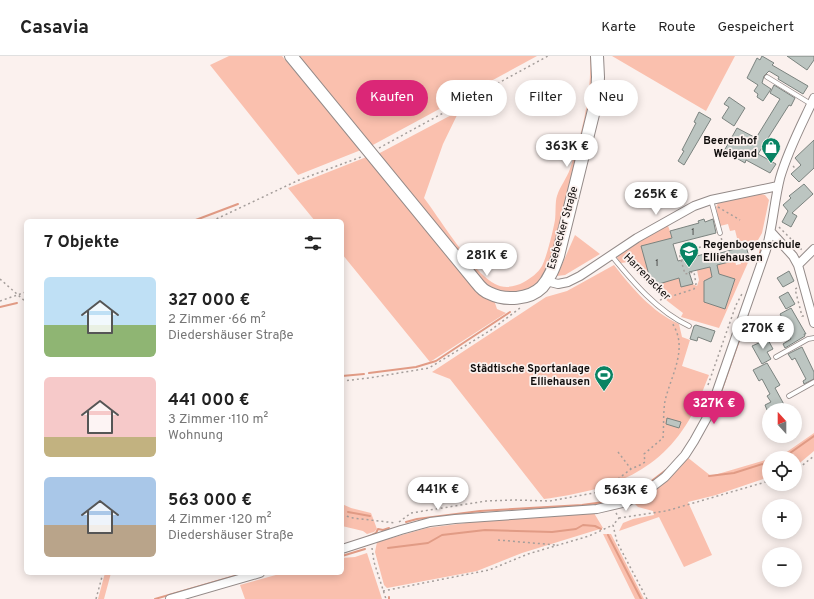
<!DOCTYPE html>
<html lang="de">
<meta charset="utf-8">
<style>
body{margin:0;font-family:Overpass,sans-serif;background:#f6f6f6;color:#222;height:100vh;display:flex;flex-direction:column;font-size:15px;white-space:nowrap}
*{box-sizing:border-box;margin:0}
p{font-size:13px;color:#767676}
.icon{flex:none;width:22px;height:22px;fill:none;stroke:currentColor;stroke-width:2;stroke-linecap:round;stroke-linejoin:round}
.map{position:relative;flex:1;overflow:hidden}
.details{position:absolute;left:24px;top:163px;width:320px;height:356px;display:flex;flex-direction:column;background:#fff;border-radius:6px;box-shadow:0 2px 10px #0003}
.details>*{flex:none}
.guide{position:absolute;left:356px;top:24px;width:380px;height:36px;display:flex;gap:8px}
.needle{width:26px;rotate:339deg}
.controls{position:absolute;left:762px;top:347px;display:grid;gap:8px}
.controls a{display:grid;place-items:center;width:40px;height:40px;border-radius:50%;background:#fff;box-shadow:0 2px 10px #0003;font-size:20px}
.price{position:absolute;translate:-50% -34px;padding:0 9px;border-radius:14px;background:#fff;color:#222;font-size:13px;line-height:26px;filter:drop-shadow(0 1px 2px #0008)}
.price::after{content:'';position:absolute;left:50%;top:24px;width:12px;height:9px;margin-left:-6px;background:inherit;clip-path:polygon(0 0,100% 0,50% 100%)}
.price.selected{background:#db2777;color:#fff}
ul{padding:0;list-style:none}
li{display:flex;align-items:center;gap:12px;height:100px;padding:0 20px}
li span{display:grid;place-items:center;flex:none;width:112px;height:80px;border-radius:6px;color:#555}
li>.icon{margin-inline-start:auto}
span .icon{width:48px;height:48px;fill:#fffc;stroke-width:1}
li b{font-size:17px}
h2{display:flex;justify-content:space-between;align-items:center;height:48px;padding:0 20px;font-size:17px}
.pill{padding:0 14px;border-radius:18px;background:#fff;box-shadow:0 2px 10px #0003;font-size:14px;line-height:36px}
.pill.selected{background:#db2777;color:#fff}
header{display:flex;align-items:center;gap:24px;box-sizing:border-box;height:56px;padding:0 20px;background:#fff;border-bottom:1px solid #e0e0e0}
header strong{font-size:19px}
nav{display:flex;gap:22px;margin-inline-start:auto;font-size:14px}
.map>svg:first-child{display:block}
.green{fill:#fac0ae}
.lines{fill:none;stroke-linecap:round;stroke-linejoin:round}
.stream{stroke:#e19b85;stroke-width:2}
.building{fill:#bcc5c1;stroke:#7b837f}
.lane-casing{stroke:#938a88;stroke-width:5.5}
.street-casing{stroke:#938a88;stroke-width:10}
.secondary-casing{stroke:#938a88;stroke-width:14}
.path{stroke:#a59e9b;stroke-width:1.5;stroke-dasharray:2 3;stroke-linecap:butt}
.lane{stroke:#fff;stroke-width:4}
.street{stroke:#fff;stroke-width:8}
.secondary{stroke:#fff;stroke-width:12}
.labels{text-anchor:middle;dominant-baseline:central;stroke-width:3.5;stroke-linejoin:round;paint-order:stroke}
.number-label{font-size:9px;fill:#3b3b39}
.poi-label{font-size:11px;font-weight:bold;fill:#100d0c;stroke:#fbf1ee;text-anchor:end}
.street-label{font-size:11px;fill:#100d0c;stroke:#fbf1ee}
</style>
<header>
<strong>Casavia</strong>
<nav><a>Karte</a><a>Route</a><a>Gespeichert</a></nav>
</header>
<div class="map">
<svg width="814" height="543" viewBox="0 0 814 543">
<rect width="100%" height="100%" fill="#fbf1ee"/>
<path class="green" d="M229 0H282L361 94 298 119 210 9Z
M296 0H537L371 90Z
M590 0H593L595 32 554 201 538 229 516 239 486 231 376 99 459 55 443 88 424 142C440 163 474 218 495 228 504 233 515 231 524 226 531 222 538 217 542 210 547 200 553 175 555 164 556 157 555 145 557 140 560 130 567 122 570 113 582 77 592 38 590 0Z
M612 0H735L706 55Z
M369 100 494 244 497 253 506 257 430 306 342 198V165H315L288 132Z
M761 138 765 139 769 144 762 177 758 184 747 187 746 184 738 186 735 174 730 175 728 168 720 170 716 151 719 145 733 144Z
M667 168C676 184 670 207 672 224L679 222 697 230 699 224 697 214 735 204 736 209 741 208 740 203 749 201 750 202 719 272 681 261 683 257C663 242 643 226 628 206L621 207 617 202 619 197Z
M575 179 600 198 565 219 557 220Z
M614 209C632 232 652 256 679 268L682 281 690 284 682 310 709 319C704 331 700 343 695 353 663 417 610 434 544 443L450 323 432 316 546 241 567 235Z
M814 377V395L795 411V402H774L781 400Z
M687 401 711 420 769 403V421L716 439 688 446 712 499 684 511 659 461 619 475 623 467 633 463 654 459 653 455 638 451 634 447 668 422Z
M342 448 351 452 371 457 377 473 374 476 367 478 363 475 342 470Z
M594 457 603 472 522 497 477 515 387 532 384 529 375 496 377 486 427 472 473 466Z
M603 478H611L644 543H635Z
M367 497 382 543H245L240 529 283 517H342V502L355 501Z
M105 517H111L104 543H98Z"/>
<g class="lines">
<path class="stream" d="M193 165 238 148
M758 205 761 193
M0 251 17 247
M369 317 416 311 436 305 510 256
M342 320 364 318
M714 356 743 273
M783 402 814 380
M709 420 734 417 769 406
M614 444 637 436 666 414
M348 456 370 460
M406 466 417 463 480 455 582 449 611 445
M608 479 641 543
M368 481 376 477 378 473 383 474 389 472
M388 492 428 487 442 479 485 474 552 476 576 473 583 469 595 470 601 473
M342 500 365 493
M389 541V543
M155 543 245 517"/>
</g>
<path class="building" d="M762 0 774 7 772 9 808 30 803 38 778 23 779 21 769 15 764 20 762 27 771 33 763 45 757 41 758 38 754 35 758 29 747 22 757 2 760 4Z
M787 0H814V4L807 14Z
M774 29 795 42 791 50 789 49 758 98 776 108 770 117 746 104 745 107 724 95 737 72 756 82 780 43 770 37Z
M729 41 745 52 734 70 722 62 729 51 724 48Z
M699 56 711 63 684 109 678 105 684 95 682 94 696 67 694 66Z
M814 84V112L799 126 791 118 801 109 795 102Z
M804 128 813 138 792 157 797 160 791 171 782 166 788 155 783 149 791 142 789 140Z
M704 163 705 166 713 163 716 177 673 188 678 205 712 196 713 199 746 190 749 201 717 209 719 218 735 223 725 253 704 246V225L712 221 710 211 689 216 693 228 681 231 679 222 652 230 641 190 672 182 670 175 699 167 698 165Z
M789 215 794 225 783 231 777 222Z
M788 236 795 248 786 253 779 241Z
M791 252 806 278H804L805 280 785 292 783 288 791 283 786 273 788 272 780 258Z
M696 269 715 275 711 286 698 281 697 285 690 283 694 270Z
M766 280 773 293 767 296 771 303 762 308 752 290 761 286 760 283Z
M802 291 814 316V323L804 328 803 325 806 323 795 302 792 304 788 298Z
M767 307 780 329 775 332 787 354H767L765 349 771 346 767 340 770 338 762 323 759 325 753 314Z
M667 362 681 366 679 372 666 368Z"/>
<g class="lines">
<g class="lane-casing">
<path id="lane" d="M767 21 811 48
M711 144 720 177
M611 199C633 226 657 255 689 270
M776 301 808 283 814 282
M789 340 814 326"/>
</g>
<g class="street-casing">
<path id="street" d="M771 176 793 200 798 209 814 267
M798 209 814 193
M546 225 558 228 568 226 580 220 637 182 694 150 711 144 778 130
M342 493 401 474 430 466 455 463 597 453 627 446 648 434 665 421 685 399 694 385 709 358 766 194C773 170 774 146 780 122 788 94 802 68 814 42
M170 543 260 517"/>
</g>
<g class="secondary-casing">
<path id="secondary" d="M291 0 477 227C480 231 484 235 489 237 505 245 529 244 542 231 550 222 554 211 558 200L597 42 598 21 597 0"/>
</g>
<path class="path" d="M379 92 548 0
M793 110 796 113
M718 151 740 164
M212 165 299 124 361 101
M779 171 802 194
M0 223 26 246
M797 232 795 233 802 260H804
M660 244 694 233 696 228 694 216 685 218 679 197 722 185 721 181
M0 245 26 236
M342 325 369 322 429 312 491 274 520 252
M708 329 736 249 743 236
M618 396 631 413
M795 415 814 400
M614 426 631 413 640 409 645 406 644 398 663 382C664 370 663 357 665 345 671 319 689 292 672 267
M612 442 610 434 617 431 612 424
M616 457 619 462 613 469 617 486 647 543
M342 459 353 462 396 467
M619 462 666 455 769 425
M399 466 411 457 486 445 514 444 550 445 610 434
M498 484 556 489
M372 492 374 506 386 543
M383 535 489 514 528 498 589 480 613 469
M96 543 103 517"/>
<use href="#lane" class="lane"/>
<use href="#street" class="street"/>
<use href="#secondary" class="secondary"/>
</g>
<defs>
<g id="shop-pin" transform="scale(1)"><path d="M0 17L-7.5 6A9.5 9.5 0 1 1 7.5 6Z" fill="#098363" stroke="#fbf1ee"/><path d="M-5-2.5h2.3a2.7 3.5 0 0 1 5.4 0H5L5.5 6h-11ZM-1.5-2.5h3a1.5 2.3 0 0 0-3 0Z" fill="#fff"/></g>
<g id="school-pin" transform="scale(1)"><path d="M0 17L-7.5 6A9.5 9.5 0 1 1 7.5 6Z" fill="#098363" stroke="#fbf1ee"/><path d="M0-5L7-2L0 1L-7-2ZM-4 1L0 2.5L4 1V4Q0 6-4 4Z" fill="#fff"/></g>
<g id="stadium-pin" transform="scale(1)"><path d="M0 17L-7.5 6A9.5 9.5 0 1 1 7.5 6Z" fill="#098363" stroke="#fbf1ee"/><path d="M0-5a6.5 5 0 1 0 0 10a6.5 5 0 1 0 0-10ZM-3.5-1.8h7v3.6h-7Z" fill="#fff"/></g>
</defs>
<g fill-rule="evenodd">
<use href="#shop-pin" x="771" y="91"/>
<use href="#school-pin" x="689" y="195"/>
<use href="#stadium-pin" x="604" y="319"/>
</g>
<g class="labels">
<g class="number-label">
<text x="693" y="176">1</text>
<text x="657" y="207">1</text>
</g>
<g class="poi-label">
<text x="757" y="85">Beerenhof<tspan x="757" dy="13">Weigand</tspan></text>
<text x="703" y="189" text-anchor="start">Regenbogenschule<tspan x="703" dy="13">Elliehausen</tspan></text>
<text x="590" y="313">Städtische Sportanlage<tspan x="590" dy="13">Elliehausen</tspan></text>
</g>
<g class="street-label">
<text transform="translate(563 172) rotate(-74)">Esebecker Straße</text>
<text transform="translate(647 221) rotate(45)">Harrenacker</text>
</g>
</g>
</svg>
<div class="controls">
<a><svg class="needle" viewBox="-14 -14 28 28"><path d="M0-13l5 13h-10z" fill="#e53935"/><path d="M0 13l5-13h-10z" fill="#767676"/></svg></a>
<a><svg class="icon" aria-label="locate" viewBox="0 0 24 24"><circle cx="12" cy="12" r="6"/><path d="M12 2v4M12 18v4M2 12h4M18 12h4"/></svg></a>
<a>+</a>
<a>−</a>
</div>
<b class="price" style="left:567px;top:112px">363K €</b>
<b class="price" style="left:656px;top:160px">265K €</b>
<b class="price" style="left:487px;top:221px">281K €</b>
<b class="price" style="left:763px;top:294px">270K €</b>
<b class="price selected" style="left:714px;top:369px">327K €</b>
<b class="price" style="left:438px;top:455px">441K €</b>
<b class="price" style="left:626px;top:456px">563K €</b>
<div class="guide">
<a class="pill selected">Kaufen</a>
<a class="pill">Mieten</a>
<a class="pill">Filter</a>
<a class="pill">Neu</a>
</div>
<section class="details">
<h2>7 Objekte<svg class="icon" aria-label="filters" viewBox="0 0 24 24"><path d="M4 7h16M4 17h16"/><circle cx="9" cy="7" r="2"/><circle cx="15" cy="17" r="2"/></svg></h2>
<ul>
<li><span style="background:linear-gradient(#bfe0f5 60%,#8fb573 0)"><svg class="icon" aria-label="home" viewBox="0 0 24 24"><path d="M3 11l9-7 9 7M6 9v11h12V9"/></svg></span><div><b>327 000 €</b><p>2 Zimmer · 66 m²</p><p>Diedershäuser Straße</p></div></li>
<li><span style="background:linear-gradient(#f6c9c9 75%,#c2b280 0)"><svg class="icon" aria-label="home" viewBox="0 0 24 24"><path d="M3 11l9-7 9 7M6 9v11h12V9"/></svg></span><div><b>441 000 €</b><p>3 Zimmer · 110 m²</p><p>Wohnung</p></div></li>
<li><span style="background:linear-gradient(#a9c7e8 60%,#b9a48a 0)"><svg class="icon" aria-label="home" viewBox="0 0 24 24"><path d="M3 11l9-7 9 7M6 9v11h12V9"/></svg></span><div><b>563 000 €</b><p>4 Zimmer · 120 m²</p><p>Diedershäuser Straße</p></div></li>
</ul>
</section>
</div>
